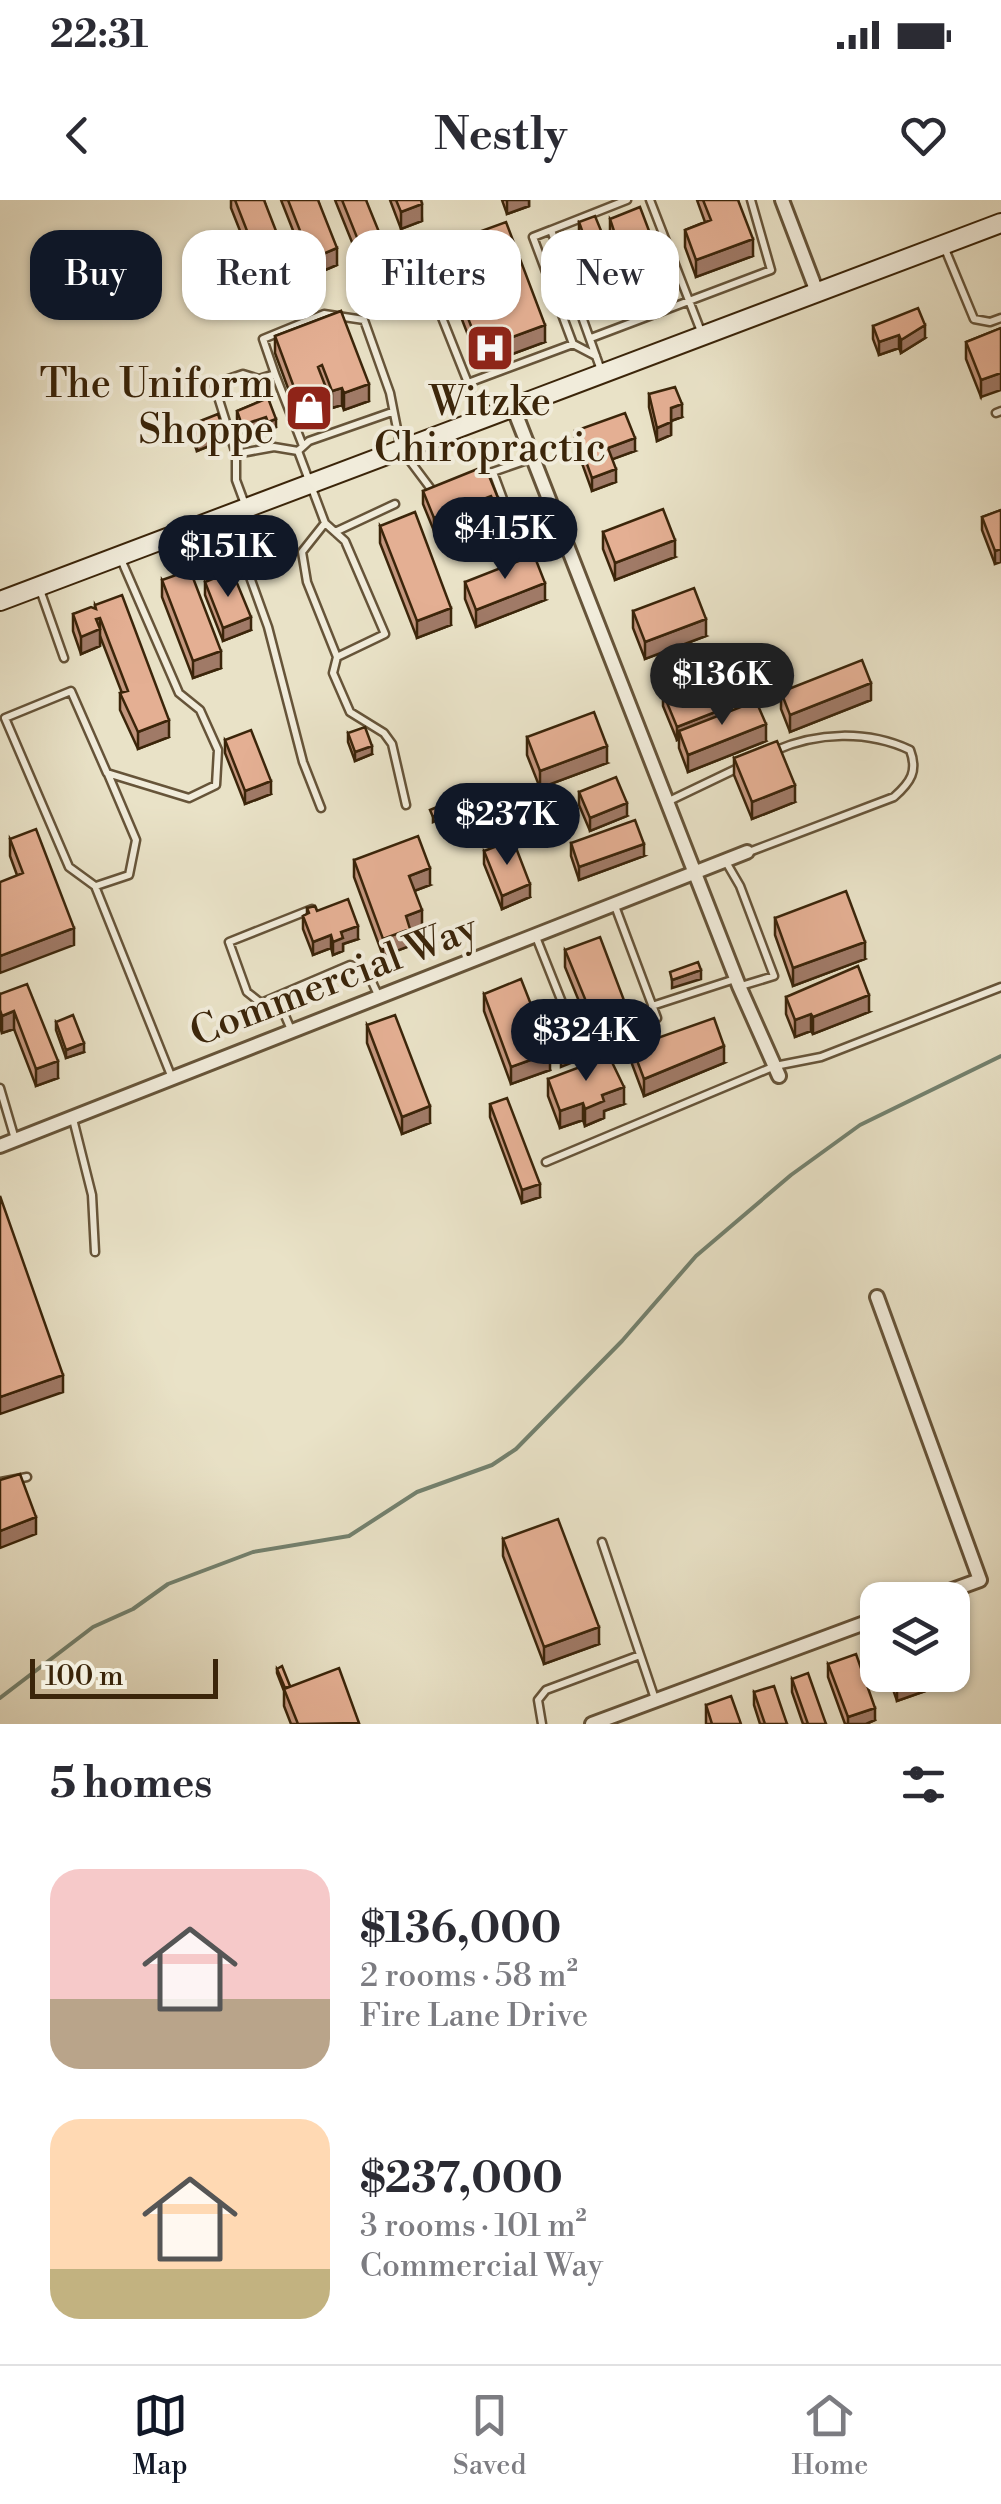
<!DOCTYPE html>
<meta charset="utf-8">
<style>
body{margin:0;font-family:"Libre Bodoni",serif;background:#f2f2f3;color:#2b2b33;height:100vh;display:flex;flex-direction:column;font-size:38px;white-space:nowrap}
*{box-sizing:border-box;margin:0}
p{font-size:32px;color:#7c7c81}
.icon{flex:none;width:55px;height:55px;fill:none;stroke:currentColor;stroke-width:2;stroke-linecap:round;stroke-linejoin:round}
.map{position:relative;height:1524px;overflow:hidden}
.sheet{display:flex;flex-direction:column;background:#fff;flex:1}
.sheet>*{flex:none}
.top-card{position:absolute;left:30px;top:30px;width:942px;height:90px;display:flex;gap:20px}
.controls{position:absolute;left:860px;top:1382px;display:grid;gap:20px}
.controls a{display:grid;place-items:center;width:110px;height:110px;border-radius:20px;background:#fff;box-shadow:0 2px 8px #0004;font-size:50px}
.scale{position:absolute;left:30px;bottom:25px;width:188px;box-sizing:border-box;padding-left:10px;border:5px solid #3b250a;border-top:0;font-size:28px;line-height:35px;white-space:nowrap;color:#3b250a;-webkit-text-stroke:8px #f1ecdb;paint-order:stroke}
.price{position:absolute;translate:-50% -85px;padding:0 22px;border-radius:35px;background:#111827;color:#fff;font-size:32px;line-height:65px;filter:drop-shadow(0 2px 5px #0008)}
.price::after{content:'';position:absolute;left:50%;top:60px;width:30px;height:22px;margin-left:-15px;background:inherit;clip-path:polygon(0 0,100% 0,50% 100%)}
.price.on{background:#222;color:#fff}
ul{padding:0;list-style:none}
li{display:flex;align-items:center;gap:30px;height:250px;padding:0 50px}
li span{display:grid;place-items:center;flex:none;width:280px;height:200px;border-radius:30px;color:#555}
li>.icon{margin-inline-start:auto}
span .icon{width:120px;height:120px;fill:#fffc;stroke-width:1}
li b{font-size:42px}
h2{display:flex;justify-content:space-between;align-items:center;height:120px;padding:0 50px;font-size:42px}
.chip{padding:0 35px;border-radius:30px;background:#fff;box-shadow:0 2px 8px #0004;font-size:35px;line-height:90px}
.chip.on{background:#111827;color:#fff}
.status{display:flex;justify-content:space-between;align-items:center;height:70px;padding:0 50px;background:#fff;direction:ltr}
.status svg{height:28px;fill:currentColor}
header{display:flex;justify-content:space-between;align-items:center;height:130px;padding:0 50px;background:#fff;font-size:45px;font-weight:700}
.menu{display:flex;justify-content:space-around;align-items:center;height:140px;border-top:2px solid #e1e1e2;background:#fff;font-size:28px;color:#7c7c81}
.menu a{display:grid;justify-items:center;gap:5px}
.menu .on{color:#111827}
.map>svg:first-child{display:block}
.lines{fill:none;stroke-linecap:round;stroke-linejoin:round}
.stream{stroke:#73816e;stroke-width:4}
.lane-casing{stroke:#665439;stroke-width:11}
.street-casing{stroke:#665439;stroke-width:18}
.secondary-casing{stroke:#3b250a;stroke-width:22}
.lane{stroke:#f1ecdb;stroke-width:6}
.street{stroke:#f1ecdb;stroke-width:12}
.secondary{stroke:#f1ecdb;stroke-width:18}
.wall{fill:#c4967e;stroke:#3b250a;stroke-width:2.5}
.shaded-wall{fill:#a07a67;stroke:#3b250a;stroke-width:2.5}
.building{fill:#e4af93;stroke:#3b250a;stroke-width:2.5}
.labels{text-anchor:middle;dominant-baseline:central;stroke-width:8;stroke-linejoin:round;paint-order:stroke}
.poi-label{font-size:40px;fill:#3b250a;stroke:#f1ecdb;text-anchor:end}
.street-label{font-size:40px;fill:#3b250a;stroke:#f1ecdb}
</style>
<div class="status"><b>22:31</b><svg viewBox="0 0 49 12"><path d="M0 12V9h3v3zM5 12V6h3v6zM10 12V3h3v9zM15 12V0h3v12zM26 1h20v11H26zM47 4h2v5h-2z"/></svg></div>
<header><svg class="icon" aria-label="back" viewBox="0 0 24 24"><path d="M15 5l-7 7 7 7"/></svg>Nestly<svg class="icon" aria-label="heart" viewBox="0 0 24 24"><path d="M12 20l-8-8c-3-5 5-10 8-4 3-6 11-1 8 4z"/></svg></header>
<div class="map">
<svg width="1001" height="1524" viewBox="0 0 1001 1524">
<rect width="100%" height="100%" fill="#e9e2c7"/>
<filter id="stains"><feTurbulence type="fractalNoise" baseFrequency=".002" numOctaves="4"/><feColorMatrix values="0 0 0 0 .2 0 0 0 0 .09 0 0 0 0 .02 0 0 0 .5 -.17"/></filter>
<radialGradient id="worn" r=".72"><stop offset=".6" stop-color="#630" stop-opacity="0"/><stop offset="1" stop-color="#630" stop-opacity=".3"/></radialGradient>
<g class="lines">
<path class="stream" d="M0 1498 93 1427 133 1409 168 1384 253 1352 349 1336 417 1292 492 1265 516 1249 622 1141 696 1056 791 975 860 925 1001 856"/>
<g class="lane-casing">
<path id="lane" d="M650 0 702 134
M551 30 533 37 573 144 596 156
M945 49 974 119 990 122 1001 118
M425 75 468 183 477 219
M591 138 771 70 751 0
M602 173 551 30 627 0
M275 174 303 246
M468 183 573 144
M996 213 1001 211
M236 254 274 247 298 251
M493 272 520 345 560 331
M484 275 533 258
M246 307 236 280V254L214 184 243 174 259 179 275 174 263 139 324 114 364 120 390 193 401 249 434 293
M229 319 268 427 303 562 321 608
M325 323 345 341 385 434 337 457 307 382 302 352 325 323 298 251 309 241 392 212
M335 332 395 304
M120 357 179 493 200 510 218 550 216 585 189 598 107 573 71 491 5 518 69 667 95 686 172 878
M39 387 64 458
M337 457 333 473 350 512 384 533 392 544 406 605
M667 602 740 567
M749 652 894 597C911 582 918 571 910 550 867 530 817 532 774 551
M726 662 740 686 774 776 741 786
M96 686 129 675 136 640 108 574
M312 709 229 742 247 792 261 803 350 765 366 769 379 797
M536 737 579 845 657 818 615 706
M277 797 292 832
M652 806 735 779
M0 888 15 939
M73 919 92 995 95 1052
M546 962 775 866 821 857 1001 787
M0 1282 27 1277
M602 1342 655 1499
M542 1524 538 1500 546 1490 640 1455"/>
</g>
<g class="street-casing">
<path id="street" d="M782 0 817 92
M513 207 739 786 779 876
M0 946 747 652
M877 1097 980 1380 925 1400
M592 1524 878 1418"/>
</g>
<g class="secondary-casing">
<path id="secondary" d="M0 401 1001 23"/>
</g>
<use href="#lane" class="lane"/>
<use href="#street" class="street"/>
<use href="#secondary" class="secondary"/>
</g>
<path class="wall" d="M231 0H264L290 84 265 94 231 8Z
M281 0H318L337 65 311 76Z
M335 0H366L379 49 358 57Z
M390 0H421L422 21 401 29Z
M502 0H529V6L507 14Z
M697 0H738L753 56 696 77 685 47V30L705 22Z
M610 19 665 90 605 112 579 39V22L604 38 610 36Z
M440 46 545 142 480 166 440 63Z
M341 111 369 201 344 210 342 205 332 208 330 201V215L302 226 275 153V136Z
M873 126 925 138 901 153 899 148 879 155 873 139Z
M1001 128 981 197 966 159V142Z
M649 194 682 217 671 221V235L657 241 649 207Z
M268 198 276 227 268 231 266 225 242 234 237 219V211Z
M190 225 224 240 197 251 190 233Z
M575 231 635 251 612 259 616 282 592 291 575 244Z
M423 291 498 298V311L493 313 491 309 434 331 423 304Z
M1001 310 995 364 982 330V317Z
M380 326 451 425 417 438 380 343Z
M603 332 675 357 615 380 603 349Z
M162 380 221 468 193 478 162 397Z
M205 382 251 430 223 441 205 395Z
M465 382 545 400 476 427 465 399Z
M95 405 169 537 138 549 120 510V493H122L100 436V446L81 454 73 431V414L95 408Z
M633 411 706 436 645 459 633 428Z
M781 492 871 500 790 532 781 509Z
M663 493 723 514 766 541 688 572 679 548V539L677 540 663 506Z
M348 533 372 554 355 561 348 542Z
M527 537 607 563 540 588 527 555Z
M225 540 271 594 245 604 225 553Z
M734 558 795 602 752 619 734 575Z
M579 592 627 616 590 631 579 605Z
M10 639 74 745 17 675 10 656Z
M571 643 644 656 579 680 571 656Z
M484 651 530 697 502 709 484 664Z
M354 660 430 685 414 691 422 727 410 732V746L383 756 354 677Z
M307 708 317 711 358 739 343 744V751L333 755 331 748 313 755 303 729V716L307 714Z
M775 718 865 759 793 786 775 735Z
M565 750 625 821 592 833 565 767Z
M0 794 58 878 36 886 14 829 2 833 0 827Z
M484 794 550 870 511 884 484 811Z
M786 797 869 812 813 834 811 831 795 837 786 814Z
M56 822 84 852 66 858 56 830Z
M367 825 430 923 402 934 367 843Z
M632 847 724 863 644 896 632 864Z
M548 879 624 904 604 911V918L585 926 583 920 560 928 548 896Z
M490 904 540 997 522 1003 490 917Z
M503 1339 599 1444 544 1464 503 1356Z
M828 1464 875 1520 866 1524H845L828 1477Z
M277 1469 290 1486 359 1524H291L284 1506V1491L277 1473Z
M888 1475H952L968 1476 897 1501Z
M792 1479 826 1524H803L792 1492Z
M754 1492 787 1524H760L754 1505Z
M706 1505 741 1524H706Z"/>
<path class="shaded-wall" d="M507 0H529V6L507 14Z
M422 4V21L401 29V12Z
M379 32V49L358 57V40Z
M753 39V56L696 77V60Z
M337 48V65L311 76V59Z
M290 67V84L265 94V77Z
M665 73V90L605 112V95Z
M545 125V142L480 166V149Z
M925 125V138L901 153V140Z
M899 135V148L879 155V142Z
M1001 173V190L981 197V180Z
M369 184V201L344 210V193Z
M342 188V205L332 208V191Z
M330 198V215L302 226V209Z
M682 204V217L671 221V208Z
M266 217V225L242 234V225Z
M276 219V227L268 231V222Z
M671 222V235L657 241V228Z
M224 232V240L197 251V242Z
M635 238V251L608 261V248Z
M616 269V282L592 291V278Z
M491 296V309L434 331V318Z
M498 298V311L493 313V300Z
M675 340V357L615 380V363Z
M1001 349V362L995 364V351Z
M545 383V400L476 427V410Z
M451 408V425L417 438V421Z
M251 417V430L223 441V428Z
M100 418V446L81 454V437L96 419Z
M706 419V436L645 459V442Z
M221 451V468L193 478V461Z
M871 483V500L790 532V515Z
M723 509V522L679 531V539L677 540V527Z
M169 520V537L138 549V532Z
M766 524V541L688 572V555Z
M372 546V554L355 561V552Z
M607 546V563L540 588V571Z
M271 581V594L245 604V591Z
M795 585V602L752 619V602Z
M627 603V616L590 631V618Z
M445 613V617L433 622V617Z
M644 644V656L579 680V667Z
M430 668V685L409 693V676Z
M530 684V697L502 709V696Z
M422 710V727L410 732V746L383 756V739L406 716Z
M358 726V739L343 744V751L333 755V742L341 732Z
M74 728V745L0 773V756Z
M331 735V748L313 755V742Z
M865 742V759L793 786V768Z
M701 770V779L672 788V780Z
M869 795V812L813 834V817Z
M625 803V821L592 833V816Z
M14 811V829L2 833V816Z
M811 814V831L795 837V820Z
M84 843V852L66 858V850Z
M724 846V863L644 896V879Z
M550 853V870L511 884V867Z
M571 858V863L561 867V863Z
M58 861V878L36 886V869Z
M624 887V904L604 911V918L585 926V909L602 895Z
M583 903V920L560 928V911Z
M430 906V923L402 934V917Z
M540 984V997L522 1003V990Z
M63 1175V1192L0 1214V1197Z
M36 1317V1334L0 1348V1331Z
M599 1427V1444L544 1464V1447Z
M968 1459V1476L897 1501V1484L922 1475H952V1464Z
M875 1508V1520L866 1524H848V1517Z"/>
<path class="building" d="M235 0H264L290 67 265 77Z
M288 0H318L337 48 311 59Z
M342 0H366L379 32 358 40Z
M396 0H421L422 4 401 12Z
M703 0H738L753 39 696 60 685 30 711 20Z
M640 7 665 73 605 95 579 22 595 16 604 38 615 34 610 19Z
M506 22 545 125 480 149 440 46Z
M918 108 925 125 901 140 899 135 879 142 873 126Z
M341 111 369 184 344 193 342 188 332 191 322 165 318 167 330 198 302 209 275 136Z
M1001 128V173L981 180 966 142Z
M675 187 682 204 671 208V222L657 228 649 194Z
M268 198 276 219 268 222 266 217 242 225 237 211Z
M625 213 635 238 608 248 616 269 592 278 575 231Z
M218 214 224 232 197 242 190 225Z
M485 266 498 298 493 300 491 296 434 318 423 291Z
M663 309 675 340 615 363 603 332Z
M1001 310V349L995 351 982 317Z
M415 312 451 408 417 421 380 326Z
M534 355 545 383 476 410 465 382Z
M190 370 221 451 193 461 162 380Z
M232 371 251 417 223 428 205 382Z
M694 388 706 419 645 442 633 411Z
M122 395 169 520 138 532 120 493 128 491 100 418 96 419 100 429 81 437 73 414 91 407 96 409 95 405Z
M862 460 871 483 790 515 781 492Z
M710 475 723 509 677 527 663 493Z
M756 501 766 524 688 555 679 531Z
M594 512 607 546 540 571 527 537Z
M365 527 372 546 355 552 348 533Z
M251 530 271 581 245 591 225 540Z
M777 541 795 585 752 602 734 558Z
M616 577 627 603 590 618 579 592Z
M442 605 445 613 433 617 430 610Z
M635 620 644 644 579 667 571 643Z
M36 629 74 728 0 756V682L23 673 10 639Z
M418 636 430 668 409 676 422 710 406 716 410 729 383 739 354 660Z
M513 640 530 684 502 696 484 651Z
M846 691 865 742 793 768 775 718Z
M348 699 358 726 341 732 343 738 333 742 331 735 313 742 303 716 309 713 307 708 315 706 317 711Z
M600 737 625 803 592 816 565 750Z
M698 762 701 770 672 780 670 772Z
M858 766 869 795 813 817 811 814 795 820 786 797Z
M521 779 550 853 511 867 484 794Z
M27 784 58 861 36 869 14 811 2 816 0 810V794Z
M73 815 84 843 66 850 56 822Z
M395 815 430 906 402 917 367 825Z
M714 818 724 846 644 879 632 847Z
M566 847 571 858 561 863 556 852Z
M609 856 624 887 602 895 604 901 585 909 583 903 560 911 548 879Z
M507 898 540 984 522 990 490 904Z
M0 996 63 1175 0 1197Z
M20 1274 36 1317 0 1331V1280Z
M558 1319 599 1427 544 1447 503 1339Z
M952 1417 968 1459 952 1464Z
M856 1454 875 1508 848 1517 828 1464Z
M282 1466 290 1486 285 1488 277 1469Z
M339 1468 359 1523 298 1524 284 1489Z
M808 1473 826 1524H808L792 1479Z
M894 1475H922L897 1484Z
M774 1486 787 1524H765L754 1492Z
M731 1496 741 1524H712L706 1505Z"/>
<defs>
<g id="hospital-square" transform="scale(2.5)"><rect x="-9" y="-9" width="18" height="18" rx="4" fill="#8f2418" stroke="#f1ecdb"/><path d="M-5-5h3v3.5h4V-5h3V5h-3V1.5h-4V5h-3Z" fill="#fff"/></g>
<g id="shop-square" transform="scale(2.5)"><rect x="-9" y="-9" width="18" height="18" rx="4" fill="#8f2418" stroke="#f1ecdb"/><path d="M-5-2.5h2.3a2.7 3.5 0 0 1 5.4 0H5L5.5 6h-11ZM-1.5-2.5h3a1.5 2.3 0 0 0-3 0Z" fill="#fff"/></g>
</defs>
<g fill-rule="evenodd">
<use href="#hospital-square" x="490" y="148"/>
<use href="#shop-square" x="309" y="208"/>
</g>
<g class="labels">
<g class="poi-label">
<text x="274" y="185">The Uniform<tspan x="274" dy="46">Shoppe</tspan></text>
<text x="490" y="203" text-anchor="middle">Witzke<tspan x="490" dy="46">Chiropractic</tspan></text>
</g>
<g class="street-label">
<text transform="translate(334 781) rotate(-21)">Commercial Way</text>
</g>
</g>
<rect width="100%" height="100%" filter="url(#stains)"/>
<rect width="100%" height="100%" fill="url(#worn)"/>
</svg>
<div class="controls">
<a><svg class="icon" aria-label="layers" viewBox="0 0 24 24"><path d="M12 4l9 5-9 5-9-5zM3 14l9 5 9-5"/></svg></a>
</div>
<div class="scale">100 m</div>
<b class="price" style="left:505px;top:382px">$415K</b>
<b class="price" style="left:228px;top:400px">$151K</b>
<b class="price on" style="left:722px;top:528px">$136K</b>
<b class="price" style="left:507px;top:668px">$237K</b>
<b class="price" style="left:586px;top:884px">$324K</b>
<div class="top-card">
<a class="chip on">Buy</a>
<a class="chip">Rent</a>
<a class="chip">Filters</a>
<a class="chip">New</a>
</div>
</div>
<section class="sheet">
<h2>5 homes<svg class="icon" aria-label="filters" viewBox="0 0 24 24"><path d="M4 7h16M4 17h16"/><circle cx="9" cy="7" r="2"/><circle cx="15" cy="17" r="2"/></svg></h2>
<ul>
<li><span style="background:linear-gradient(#f6c9c9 65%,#b9a48a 0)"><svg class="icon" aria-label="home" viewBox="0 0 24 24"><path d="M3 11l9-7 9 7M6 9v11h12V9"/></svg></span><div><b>$136,000</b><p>2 rooms · 58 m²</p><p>Fire Lane Drive</p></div></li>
<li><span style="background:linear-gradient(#ffd9b3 75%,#c2b280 0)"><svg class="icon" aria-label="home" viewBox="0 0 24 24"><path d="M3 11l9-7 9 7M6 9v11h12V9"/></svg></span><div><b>$237,000</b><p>3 rooms · 101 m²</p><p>Commercial Way</p></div></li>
</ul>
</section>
<nav class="menu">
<a class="on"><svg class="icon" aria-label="map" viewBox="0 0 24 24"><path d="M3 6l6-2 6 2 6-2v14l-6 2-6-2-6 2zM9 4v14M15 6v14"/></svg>Map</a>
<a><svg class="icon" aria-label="saved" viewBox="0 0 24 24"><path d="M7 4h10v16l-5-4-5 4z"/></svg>Saved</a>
<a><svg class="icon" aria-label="home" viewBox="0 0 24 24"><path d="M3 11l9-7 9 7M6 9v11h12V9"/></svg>Home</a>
</nav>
